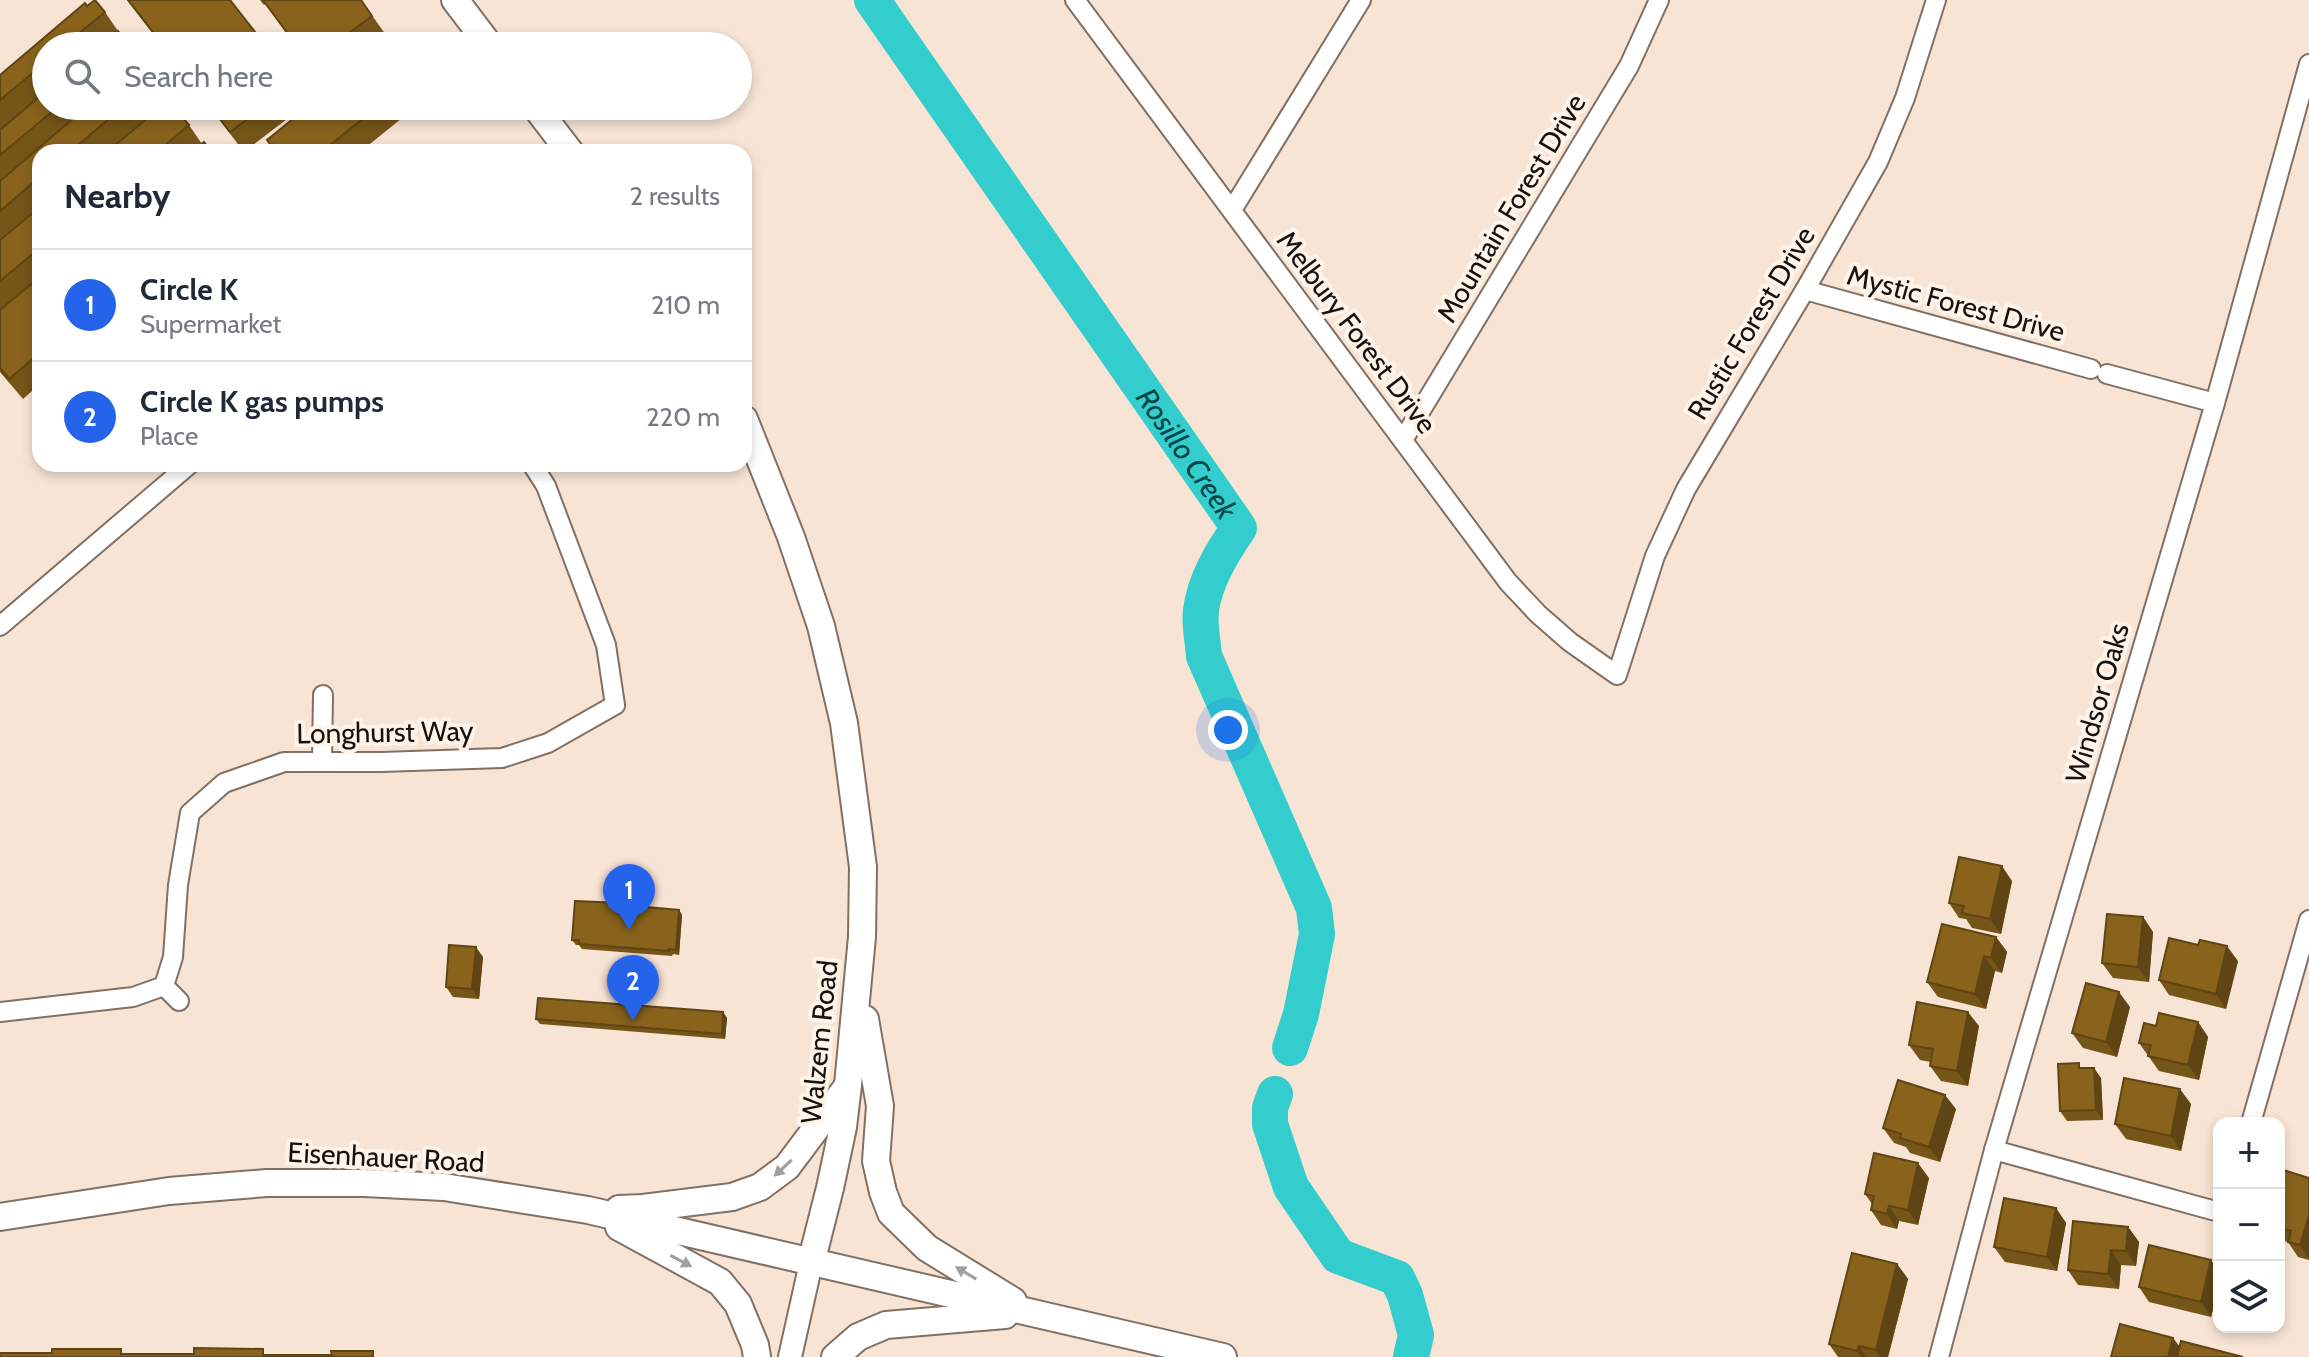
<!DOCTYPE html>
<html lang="en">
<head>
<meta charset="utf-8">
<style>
	body { margin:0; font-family:Cabin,sans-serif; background:#f2f2f3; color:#1f2937 }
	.controls { position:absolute; right:24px; bottom:24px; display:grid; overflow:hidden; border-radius:16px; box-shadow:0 4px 12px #0003 }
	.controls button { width:72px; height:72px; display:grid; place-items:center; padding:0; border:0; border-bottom:2px solid #e0e1e3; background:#fff; color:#1f2937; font:40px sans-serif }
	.you { position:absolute; left:1228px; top:730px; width:28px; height:28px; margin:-20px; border:6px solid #fff; border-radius:50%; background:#1a73e8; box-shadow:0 0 0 12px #1a73e833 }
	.badge { display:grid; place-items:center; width:52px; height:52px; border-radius:50%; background:#2563eb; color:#fff; font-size:26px; font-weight:700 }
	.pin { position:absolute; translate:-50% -66px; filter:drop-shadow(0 2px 4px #0008) }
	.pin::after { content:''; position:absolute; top:42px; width:28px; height:24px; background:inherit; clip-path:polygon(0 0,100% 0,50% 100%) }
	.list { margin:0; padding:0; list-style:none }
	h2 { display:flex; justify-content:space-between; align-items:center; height:104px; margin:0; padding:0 32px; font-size:34px }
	h2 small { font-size:26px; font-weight:400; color:#747a83 }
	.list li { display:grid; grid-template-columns:52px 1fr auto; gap:24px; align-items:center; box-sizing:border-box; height:112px; padding:0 32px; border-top:2px solid #e0e1e3 }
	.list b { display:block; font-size:30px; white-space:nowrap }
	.list p { margin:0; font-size:26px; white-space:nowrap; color:#747a83 }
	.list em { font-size:26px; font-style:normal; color:#747a83 }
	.icon { flex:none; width:44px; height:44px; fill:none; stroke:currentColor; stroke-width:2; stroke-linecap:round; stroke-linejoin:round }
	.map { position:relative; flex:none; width:2309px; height:1357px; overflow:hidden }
	.search { position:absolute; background:#fff; box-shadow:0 4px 12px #0003; left:32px; top:32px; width:720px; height:88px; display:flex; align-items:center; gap:20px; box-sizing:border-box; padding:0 28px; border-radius:44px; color:#747a83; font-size:30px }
	.panel { position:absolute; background:#fff; box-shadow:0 4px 12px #0003; left:32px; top:144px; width:720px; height:328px; border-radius:24px }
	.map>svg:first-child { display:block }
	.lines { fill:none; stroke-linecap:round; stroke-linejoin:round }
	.river { stroke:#33cdce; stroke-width:36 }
	.minor-casing { stroke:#817063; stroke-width:22 }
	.tertiary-casing { stroke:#817063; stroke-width:26 }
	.secondary-casing { stroke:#817063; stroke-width:30 }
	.minor { stroke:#fff; stroke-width:18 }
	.tertiary { stroke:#fff; stroke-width:22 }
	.secondary { stroke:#fff; stroke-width:26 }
	.wall { fill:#765518 }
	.shaded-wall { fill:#604514 }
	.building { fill:#89631c; stroke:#604514; stroke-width:2 }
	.oneway { fill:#a2a09e }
	.labels { text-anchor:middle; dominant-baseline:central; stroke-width:8; stroke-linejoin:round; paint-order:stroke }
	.street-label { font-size:28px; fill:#17110c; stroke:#fff3ea }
	.water-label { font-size:30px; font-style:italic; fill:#004646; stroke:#fff3ea }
</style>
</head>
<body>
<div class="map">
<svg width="2309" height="1357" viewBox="0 0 2309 1357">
	<rect width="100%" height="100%" fill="#f7e4d5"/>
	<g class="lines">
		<!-- river -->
		<g class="river">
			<path id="s1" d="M872,0l367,528c-17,24 -34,52 -38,82 -2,15 2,31 3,46l110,252 3,26 -16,80 -11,34"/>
			<polyline points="1275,1094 1270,1108 1270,1124 1291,1187 1338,1256 1397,1278 1405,1295 1416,1335 1411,1357"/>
		</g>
		<!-- minor casing -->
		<g class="minor-casing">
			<g id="minor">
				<polyline points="1075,0 1508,582 1538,614 1570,642 1617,675 1655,556 1686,489 1805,290 1878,162 1905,98 1936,0"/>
				<polyline points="1232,210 1361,0"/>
				<polyline points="1805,290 2091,369"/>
				<polyline points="2107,374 2215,403"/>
				<polyline points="1403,440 1629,66 1659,0"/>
				<polyline points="0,626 190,464"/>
				<polyline points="322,761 323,695"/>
				<polyline points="164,986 173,957 178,885 190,813 224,783 284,762 381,762 502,758 548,743 615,705 606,645 546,486 532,464"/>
				<polyline points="164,986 179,1001"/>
				<polyline points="0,1012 133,997 164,986"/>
				<polyline points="2251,1123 2309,920"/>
				<polyline points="1994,1150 2219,1212"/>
				<polyline points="1939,1357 1994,1150 2215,403 2309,64"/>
			</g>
		</g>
		<!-- tertiary casing -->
		<g class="tertiary-casing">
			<polyline id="tertiary" points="790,1357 811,1263"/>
		</g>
		<!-- secondary casing -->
		<g class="secondary-casing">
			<g id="secondary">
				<polyline points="455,0 490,46"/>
				<polyline points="535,106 570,152"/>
				<polyline points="744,419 791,537 821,626 844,723 863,867 862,937 848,1085 843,1127 830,1188 811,1263"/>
				<polyline points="865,1019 880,1106 876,1161 883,1192 891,1213 927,1248 1013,1301"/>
				<polyline points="619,1209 643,1208 732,1197 760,1187 787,1167 847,1087"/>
				<polyline points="0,1217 169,1191 267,1183 364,1183 444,1187 588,1210 1223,1357"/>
				<polyline points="619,1227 720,1282 738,1304 755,1345 757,1357"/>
				<polyline points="835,1357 858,1337 886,1325 1005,1315"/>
			</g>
		</g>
		<!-- minor -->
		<use href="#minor" class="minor"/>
		<!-- tertiary -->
		<use href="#tertiary" class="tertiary"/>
		<!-- secondary -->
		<use href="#secondary" class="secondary"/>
	</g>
	<!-- wall -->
	<g class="wall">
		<polygon points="127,0 230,0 266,46 162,46"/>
		<polygon points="260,0 361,0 386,35 371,46 296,46 265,4 264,5"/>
		<polygon points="87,6 105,12 118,31 131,46 46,46 46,106 161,106 114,146 189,125 202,144 212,152 40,152 40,384 23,399 0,372 0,75"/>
		<polygon points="209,106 304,106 244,152"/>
		<polygon points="358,106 417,106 360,152 275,152 267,140 353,110"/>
		<polygon points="2012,881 2001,934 1972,928 1966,919 1959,918 1949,903"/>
		<polygon points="646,904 649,908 679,910 682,915 679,955 673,954 672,956 582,949 579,945 576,945 572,940"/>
		<polygon points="2143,917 2153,932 2149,982 2113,978 2102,963"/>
		<polygon points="1996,937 2007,952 2002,973 1995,971 1986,1009 1938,997 1927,982"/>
		<polygon points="483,957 479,999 453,997 446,987"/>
		<polygon points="2238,961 2226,1009 2169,995 2159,980"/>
		<polygon points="2130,1007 2117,1057 2083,1048 2072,1033"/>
		<polygon points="723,1012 727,1018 725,1039 540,1024 536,1019"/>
		<polygon points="2198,1022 2208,1037 2199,1080 2159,1071 2139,1043 2156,1026"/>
		<polygon points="1979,1026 1968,1086 1941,1081 1930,1066 1931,1062 1920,1060 1909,1045"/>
		<polygon points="2082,1068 2101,1078 2103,1120 2067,1121 2060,1111"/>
		<polygon points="2191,1104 2181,1151 2126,1139 2115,1124"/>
		<polygon points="1956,1109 1940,1162 1910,1153 1906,1147 1894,1143 1883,1128"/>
		<polygon points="2279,1172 2309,1178 2309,1260 2298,1257 2288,1242 2279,1239"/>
		<polygon points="1929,1178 1918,1225 1899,1221 1897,1229 1881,1225 1871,1210 1872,1204 1865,1194"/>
		<polygon points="2056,1208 2066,1223 2057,1271 2005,1262 1994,1247"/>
		<polygon points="2128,1227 2139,1242 2136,1266 2121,1265 2119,1289 2078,1285 2068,1270"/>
		<polygon points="1897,1264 1908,1279 1888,1357 1838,1357 1829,1344"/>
		<polygon points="2219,1272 2219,1285 2211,1317 2149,1302 2139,1287"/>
	</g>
	<!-- shaded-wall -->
	<g class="shaded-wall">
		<polygon points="2002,866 2012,881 2001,934 1990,919"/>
		<polygon points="679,910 682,915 679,955 676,950"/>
		<polygon points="2143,917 2153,932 2149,982 2138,967"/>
		<polygon points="1996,937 2007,952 2002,973 1991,958"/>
		<polygon points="2227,946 2238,961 2226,1009 2216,994"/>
		<polygon points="476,947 483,957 479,999 472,989"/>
		<polygon points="1984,956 1995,971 1986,1009 1975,994"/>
		<polygon points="2119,992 2130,1007 2117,1057 2106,1042"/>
		<polygon points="723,1012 727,1018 725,1039 722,1034"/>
		<polygon points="1968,1012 1979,1026 1968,1086 1957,1071"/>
		<polygon points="2198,1022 2208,1037 2199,1080 2188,1065"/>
		<polygon points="2094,1068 2101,1078 2103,1120 2096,1110"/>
		<polygon points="2180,1089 2191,1104 2181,1151 2171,1136"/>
		<polygon points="1945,1095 1956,1109 1940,1162 1929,1147"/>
		<polygon points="1918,1163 1929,1178 1918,1225 1908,1210"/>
		<polygon points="1889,1206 1899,1221 1897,1229 1887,1214"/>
		<polygon points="2056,1208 2066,1223 2057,1271 2047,1257"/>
		<polygon points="2309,1216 2309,1258 2300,1245"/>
		<polygon points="2128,1227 2139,1242 2136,1266 2126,1251"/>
		<polygon points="2111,1250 2121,1265 2119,1289 2108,1274"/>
		<polygon points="2211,1260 2219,1272 2219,1285 2211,1317 2201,1302"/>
		<polygon points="1897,1264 1908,1279 1888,1357 1880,1357 1876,1350"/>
		<polygon points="2173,1338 2184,1352 2183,1357 2168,1357"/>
		<polygon points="1859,1346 1866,1357 1861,1357 1857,1351"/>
	</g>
	<!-- building -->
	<g class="building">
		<polygon points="95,0 105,12 64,46 46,46 46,62 0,100 0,75 85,3 87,6"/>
		<polygon points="128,0 230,0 266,46 164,46"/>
		<polygon points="263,0 361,0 372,16 331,46 297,46"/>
		<polygon points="118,31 130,46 100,46"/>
		<polygon points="46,91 46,106 59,106 0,155 0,130"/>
		<polygon points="88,106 124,106 70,152 40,152 40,177 0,211 0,181"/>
		<polygon points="162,106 173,106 189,125 157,152 107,152"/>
		<polygon points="210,106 265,106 230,132"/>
		<polygon points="309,106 350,106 353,110 358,106 379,106 321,152 276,152 267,140"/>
		<polygon points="204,142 212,152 192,152"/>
		<polygon points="40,207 40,248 0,281 0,240"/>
		<polygon points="40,277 40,353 9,379 0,368 0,310"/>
		<polygon points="1959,857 2002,866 1990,919 1962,913 1964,906 1949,903"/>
		<polygon points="575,901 646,904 646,907 679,910 676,950 669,949 669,951 579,944 579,940 572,940"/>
		<polygon points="2107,914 2143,917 2138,967 2102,963"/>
		<polygon points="1942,924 1996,937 1991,958 1984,956 1975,994 1927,982"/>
		<polygon points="2169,938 2198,945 2200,940 2227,946 2216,994 2159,980"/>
		<polygon points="449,945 476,947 472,989 446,987"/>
		<polygon points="2086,983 2119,992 2106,1042 2072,1033"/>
		<polygon points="538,998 723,1012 722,1034 536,1019"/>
		<polygon points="1917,1002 1968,1012 1957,1071 1930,1066 1933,1049 1909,1045"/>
		<polygon points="2159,1013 2198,1022 2188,1065 2148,1056 2151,1045 2139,1043 2144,1023 2156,1026"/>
		<polygon points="2079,1063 2079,1068 2094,1068 2096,1110 2060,1111 2058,1064"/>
		<polygon points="2124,1078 2180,1089 2171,1136 2115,1124"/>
		<polygon points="1898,1080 1945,1095 1929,1147 1900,1138 1901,1134 1883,1128"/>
		<polygon points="1874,1153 1918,1163 1908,1210 1889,1206 1887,1214 1871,1210 1874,1196 1865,1194"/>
		<polygon points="2280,1169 2309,1178 2309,1216 2300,1245 2288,1242 2291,1231 2279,1228"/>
		<polygon points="2004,1198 2056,1208 2047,1257 1994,1247"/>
		<polygon points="2073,1221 2128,1227 2126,1251 2111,1250 2108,1274 2068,1270"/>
		<polygon points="2149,1245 2211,1260 2201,1302 2139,1287"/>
		<polygon points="1852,1253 1897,1264 1876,1350 1859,1346 1857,1351 1829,1344"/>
		<polygon points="2120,1324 2173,1338 2168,1357 2111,1357"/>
		<polygon points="2181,1341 2243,1357 2177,1357"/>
		<polygon points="194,1348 263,1349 263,1355 332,1355 331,1351 373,1351 373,1357 0,1357 0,1353 52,1353 52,1349 121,1349 121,1354 194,1354"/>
	</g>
	<!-- one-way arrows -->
	<defs><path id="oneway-solid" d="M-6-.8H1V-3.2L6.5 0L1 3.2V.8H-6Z" transform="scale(2)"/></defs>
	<g class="oneway">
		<use href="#oneway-solid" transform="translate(783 1168) rotate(137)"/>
		<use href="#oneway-solid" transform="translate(681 1261) rotate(28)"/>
		<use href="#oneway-solid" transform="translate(966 1273) rotate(-149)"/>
	</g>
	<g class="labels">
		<!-- street labels -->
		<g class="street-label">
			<text transform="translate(1511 208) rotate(-59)">Mountain Forest Drive</text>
			<text transform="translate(1956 303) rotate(15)">Mystic Forest Drive</text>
			<text transform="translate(1751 323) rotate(-59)">Rustic Forest Drive</text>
			<text transform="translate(1357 332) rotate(53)">Melbury Forest Drive</text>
			<text transform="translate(2097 703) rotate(-74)">Windsor Oaks</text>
			<text transform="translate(385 732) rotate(-1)">Longhurst Way</text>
			<text transform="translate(819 1042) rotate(-84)">Walzem Road</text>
			<text transform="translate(386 1157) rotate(3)">Eisenhauer Road</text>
		</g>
		<!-- water labels -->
		<g class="water-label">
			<text stroke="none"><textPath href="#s1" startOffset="552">Rosillo Creek</textPath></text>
		</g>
	</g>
</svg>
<div class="controls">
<button>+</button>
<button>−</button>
<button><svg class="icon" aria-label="layers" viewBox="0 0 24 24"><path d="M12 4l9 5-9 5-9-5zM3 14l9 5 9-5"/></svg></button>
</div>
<div class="you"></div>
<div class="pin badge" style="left:629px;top:930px">1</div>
<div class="pin badge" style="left:633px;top:1021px">2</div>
<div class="search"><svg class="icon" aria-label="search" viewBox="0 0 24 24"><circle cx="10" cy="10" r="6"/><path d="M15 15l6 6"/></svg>Search here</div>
<section class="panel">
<h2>Nearby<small>2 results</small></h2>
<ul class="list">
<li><span class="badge">1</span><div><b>Circle K</b><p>Supermarket</p></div><em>210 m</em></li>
<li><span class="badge">2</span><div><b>Circle K gas pumps</b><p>Place</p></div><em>220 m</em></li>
</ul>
</section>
</div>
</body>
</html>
